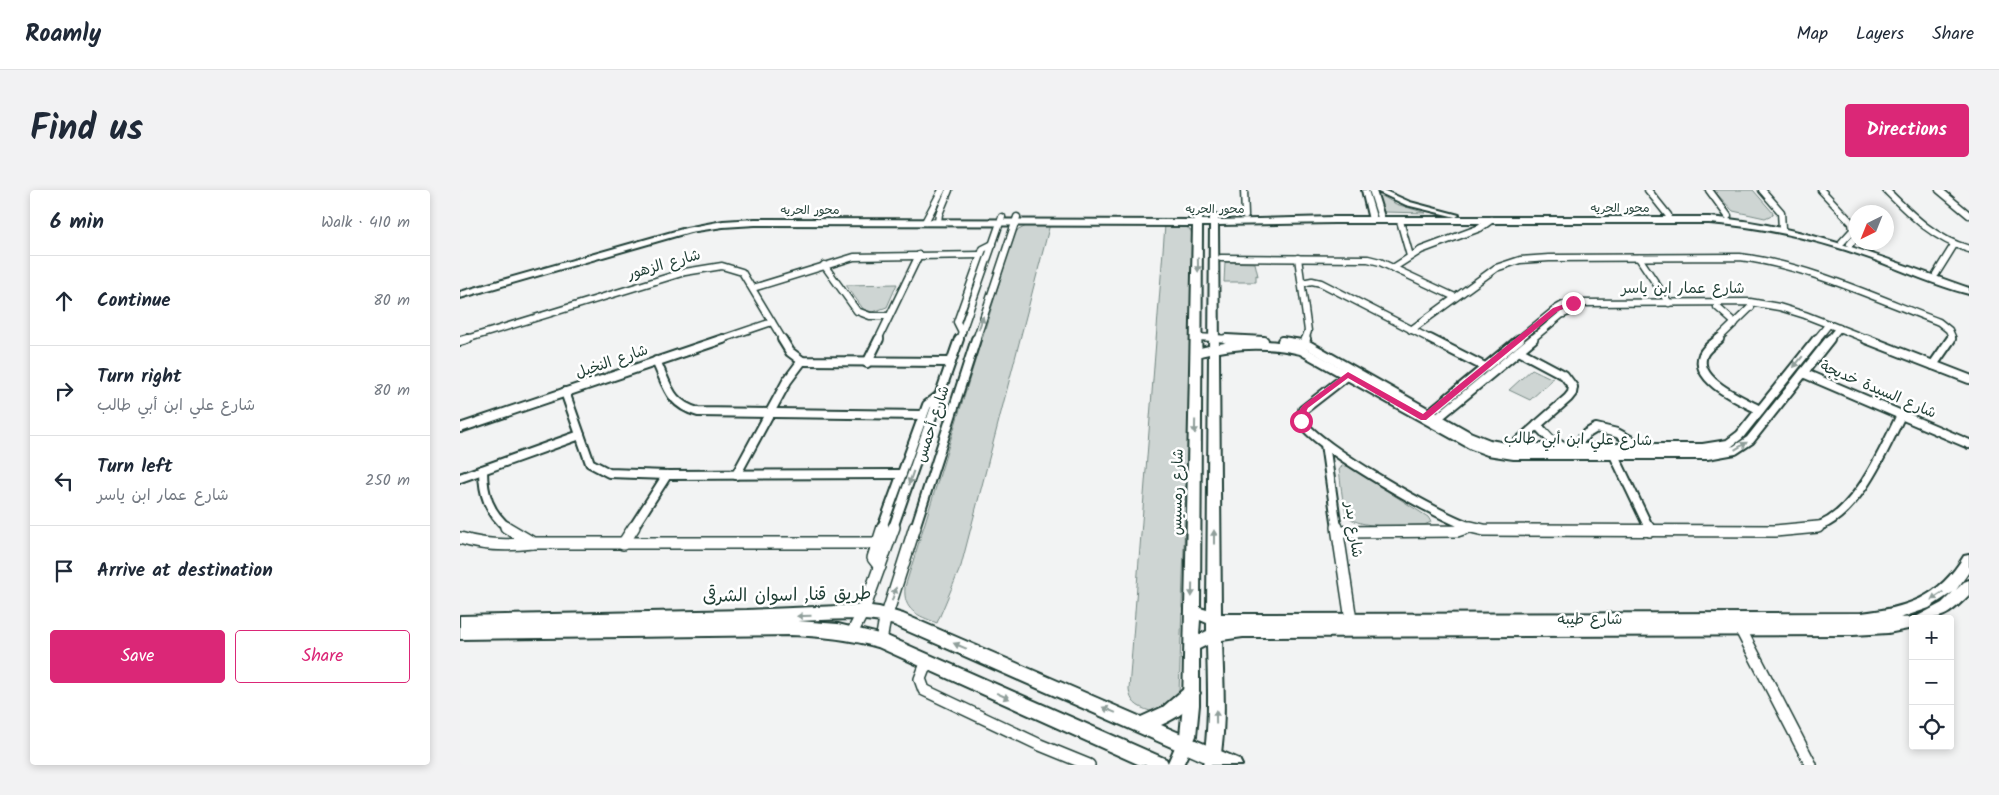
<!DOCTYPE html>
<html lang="en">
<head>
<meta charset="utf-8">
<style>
	body { margin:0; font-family:Kalam,"Playpen Sans Arabic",sans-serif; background:#f2f2f3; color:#1f2937 }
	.controls { position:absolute; right:15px; bottom:15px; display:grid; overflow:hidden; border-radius:5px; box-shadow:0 2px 8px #0003 }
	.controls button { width:45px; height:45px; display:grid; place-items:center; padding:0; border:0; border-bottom:1px solid #e0e1e3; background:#fff; color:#1f2937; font:25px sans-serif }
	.compass { position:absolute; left:1389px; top:15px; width:45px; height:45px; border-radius:50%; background:#fff; box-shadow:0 2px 8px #0003; rotate:223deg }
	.stop { position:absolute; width:15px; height:15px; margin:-11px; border:4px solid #db2777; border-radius:50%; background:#fff }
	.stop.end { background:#db2777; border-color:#fff; box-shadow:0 1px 5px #0008 }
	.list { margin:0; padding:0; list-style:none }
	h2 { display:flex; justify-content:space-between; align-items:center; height:65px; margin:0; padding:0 20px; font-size:21px }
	h2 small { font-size:16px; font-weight:400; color:#747a83 }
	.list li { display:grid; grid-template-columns:32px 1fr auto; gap:15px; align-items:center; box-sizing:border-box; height:90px; padding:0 20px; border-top:1px solid #e0e1e3 }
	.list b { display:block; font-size:19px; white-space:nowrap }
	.list p { margin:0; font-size:16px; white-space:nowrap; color:#747a83 }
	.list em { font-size:16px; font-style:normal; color:#747a83 }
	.actions { display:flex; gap:10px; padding:15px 20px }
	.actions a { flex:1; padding:11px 0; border:1px solid #db2777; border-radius:5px; text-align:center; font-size:18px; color:#db2777 }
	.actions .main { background:#db2777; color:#fff }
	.icon { flex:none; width:28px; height:28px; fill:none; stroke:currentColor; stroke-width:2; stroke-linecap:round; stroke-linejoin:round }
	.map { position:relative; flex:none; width:1509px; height:575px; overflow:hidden; border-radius:5px }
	header { display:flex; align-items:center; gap:30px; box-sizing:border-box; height:70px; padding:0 25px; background:#fff; border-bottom:1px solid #e0e1e3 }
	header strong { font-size:24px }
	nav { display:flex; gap:28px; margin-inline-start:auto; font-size:18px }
	.intro { display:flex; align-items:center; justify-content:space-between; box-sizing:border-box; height:120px; padding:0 30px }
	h1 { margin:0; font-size:35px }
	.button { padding:12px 22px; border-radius:5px; background:#db2777; color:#fff; font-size:18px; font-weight:700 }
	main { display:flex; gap:30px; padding:0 30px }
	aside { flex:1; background:#fff; border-radius:5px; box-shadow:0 2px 8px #0003 }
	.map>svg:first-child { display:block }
	.green { fill:#ced5d3; stroke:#768984 }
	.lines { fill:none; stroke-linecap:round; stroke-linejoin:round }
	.minor-far2-casing { stroke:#1f3d34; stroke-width:9 }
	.minor-far1-casing { stroke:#1f3d34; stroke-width:12 }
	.minor-casing { stroke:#1f3d34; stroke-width:14 }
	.tertiary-casing { stroke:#1f3d34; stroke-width:4 }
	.secondary-casing { stroke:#1f3d34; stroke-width:4 }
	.primary-casing { stroke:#1f3d34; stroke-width:4 }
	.minor-far2 { stroke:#fff; stroke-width:6 }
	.minor-far1 { stroke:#fff; stroke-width:8 }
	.minor { stroke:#fff; stroke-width:11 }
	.tertiary { fill:#fff; fill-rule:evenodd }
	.secondary { fill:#fff; fill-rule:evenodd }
	.primary { fill:#fff; fill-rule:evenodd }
	.oneway { fill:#8f9e9a }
	.route { fill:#db2777 }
	.labels { text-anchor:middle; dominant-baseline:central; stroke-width:5; stroke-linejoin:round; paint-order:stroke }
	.far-street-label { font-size:12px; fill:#1f3d34; stroke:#fff }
	.street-label { font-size:15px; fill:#1f3d34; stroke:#fff }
	.near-street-label { font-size:18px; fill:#1f3d34; stroke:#fff }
</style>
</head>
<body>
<header>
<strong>Roamly</strong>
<nav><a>Map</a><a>Layers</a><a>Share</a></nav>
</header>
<div class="intro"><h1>Find us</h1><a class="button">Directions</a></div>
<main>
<aside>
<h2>6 min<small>Walk · 410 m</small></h2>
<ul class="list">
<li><svg class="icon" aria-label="ahead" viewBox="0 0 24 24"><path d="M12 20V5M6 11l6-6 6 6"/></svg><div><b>Continue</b></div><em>80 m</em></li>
<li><svg class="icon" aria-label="right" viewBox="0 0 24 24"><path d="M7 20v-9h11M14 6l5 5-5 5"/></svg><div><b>Turn right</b><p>شارع علي ابن أبي طالب</p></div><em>80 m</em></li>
<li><svg class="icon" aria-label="left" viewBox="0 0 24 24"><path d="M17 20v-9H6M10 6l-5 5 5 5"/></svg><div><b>Turn left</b><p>شارع عمار ابن ياسر</p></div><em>250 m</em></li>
<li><svg class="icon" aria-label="arrive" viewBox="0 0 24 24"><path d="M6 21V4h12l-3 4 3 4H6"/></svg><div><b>Arrive at destination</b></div></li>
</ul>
<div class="actions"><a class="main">Save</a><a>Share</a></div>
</aside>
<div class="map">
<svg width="1509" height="575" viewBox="0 0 1509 575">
	<rect width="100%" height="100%" fill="#f2f3f3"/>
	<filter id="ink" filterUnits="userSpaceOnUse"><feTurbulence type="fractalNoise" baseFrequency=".02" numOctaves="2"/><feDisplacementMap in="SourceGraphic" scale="10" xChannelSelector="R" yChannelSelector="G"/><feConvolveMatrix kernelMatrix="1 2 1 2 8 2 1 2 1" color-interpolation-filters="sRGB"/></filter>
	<g filter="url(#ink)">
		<!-- green -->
		<g class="green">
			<polygon points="1253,0 1293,0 1314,24 1305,28 1273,21"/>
			<polygon points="915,2 936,14 966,23 925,22 919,19"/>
			<path d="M590,34l-89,342 -24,57c-20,-8 -34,-12 -32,-36l110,-355 11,-6z"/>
			<path d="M705,35c25,1 28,0 29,26l-15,443 -10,11 -19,6c-13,-4 -20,-9 -21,-22z"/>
			<polygon points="765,72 795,73 798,86 796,85 796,92 764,92"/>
			<polygon points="437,94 427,117 413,122 404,120 386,95"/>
			<polygon points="1072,179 1093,189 1070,210 1049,200"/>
			<path d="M882,276h6l80,51 3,5 -7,3c-18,0 -65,5 -76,-9 -6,-7 -7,-36 -9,-46z"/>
		</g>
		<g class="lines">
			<!-- minor-far2 casing -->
			<g class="minor-far2-casing">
				<g id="minor-far2">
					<polyline points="784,0 785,26"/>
					<polyline points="1188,0 1208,25"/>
					<polyline points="1249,0 1268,26"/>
					<polyline points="1302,0 1321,22 1322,39"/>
					<polyline points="1361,0 1392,33 1393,40 1382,52"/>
					<path d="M1426,0c25,25 48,49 83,59"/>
					<polyline points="1479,0 1509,25"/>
					<polyline points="940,31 950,66"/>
					<polyline points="465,32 482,0"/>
					<polyline points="478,32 479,24 489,0"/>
					<polyline points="1390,54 1396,47"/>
					<polyline points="761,68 908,69 920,72 995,107"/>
					<polyline points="838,68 848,141 845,150"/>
					<polyline points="1179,68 1209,113"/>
					<polyline points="364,75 397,121 410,126 429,126"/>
					<polyline points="933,78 961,60 1020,38 1031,30"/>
					<polyline points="1476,84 1494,55"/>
					<polyline points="842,93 852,91 861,93 972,150"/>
					<polyline points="293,98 394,67 521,65"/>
					<polyline points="1257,117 1275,133"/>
					<path d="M951,140l85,-62 24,-8 29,-2 191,-1c66,8 136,41 199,65l10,8 3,7 -2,3"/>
					<polyline points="502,142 497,132 523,59 533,54"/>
					<polyline points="737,147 787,150"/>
					<polyline points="3,150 225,82 262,76 282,82 323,150"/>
					<polyline points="259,150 312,132"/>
					<polyline points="418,150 459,65"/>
					<polyline points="499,150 542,27"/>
					<polyline points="516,150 557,27"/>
					<polyline points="1058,150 1096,119 1103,115 1119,113 1290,112 1319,117 1345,125 1409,150"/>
					<polyline points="1071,150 1101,125 1121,117"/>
					<polyline points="1257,150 1291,117"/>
					<polyline points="1356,150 1369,134"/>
					<polyline points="1369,150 1379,138"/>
				</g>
			</g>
			<!-- minor-far1 casing -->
			<g class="minor-far1-casing">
				<g id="minor-far1">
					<polyline points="322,149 330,162 342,171 491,172"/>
					<polyline points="766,149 804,151"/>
					<polyline points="970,149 1025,177"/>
					<path d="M1259,149c-5,4 -14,10 -16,16 -10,26 40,46 57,55"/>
					<polyline points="1406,149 1509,189"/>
					<polyline points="0,151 7,149"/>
					<polyline points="822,151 848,155 1009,246 1029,254 1051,258 1243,258 1268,254 1280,245 1357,149"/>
					<polyline points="844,154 846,149"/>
					<path d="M736,163c34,-9 71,-11 105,-3l171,95 16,6 26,4h193l28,-5 15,-10 80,-101"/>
					<path d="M196,171c12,25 13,43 42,51l225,3"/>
					<polyline points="407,173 419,149"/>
					<polyline points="1473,175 1491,149"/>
					<polyline points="1343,183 1509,254"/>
					<path d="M888,185l-45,35 -2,11c14,25 144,100 174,107"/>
					<polyline points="105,202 130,273 149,283 207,285 442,284"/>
					<polyline points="965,227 1060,149"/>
					<polyline points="974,231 1073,149"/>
					<polyline points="1077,235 1091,250 1105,258"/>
					<polyline points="0,238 263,149"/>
					<polyline points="865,254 877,338"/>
					<polyline points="1051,258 1108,208 1112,203 1113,197 1104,185 1059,161"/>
					<polyline points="1114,258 1126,244 1136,238 1157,243 1183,257"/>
					<polyline points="1154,265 1189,338"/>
					<path d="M23,280c0,24 6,43 25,58"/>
					<polyline points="276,285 327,191 342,171"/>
					<polyline points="0,288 120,245"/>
					<polyline points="173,338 207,285"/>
					<polyline points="422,338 467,215 480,205"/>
					<polyline points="433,338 499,149"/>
					<polyline points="455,338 516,149"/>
					<polyline points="1005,338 1009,337"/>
					<path d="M1352,338c42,-8 72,-78 89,-113"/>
				</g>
			</g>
			<!-- minor casing -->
			<g class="minor-casing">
				<g id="minor">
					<polyline points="46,337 73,353"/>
					<polyline points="877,337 891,430"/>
					<polyline points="1011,337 1024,340 1315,341 1358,337"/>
					<polyline points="1188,337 1190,341"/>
					<polyline points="879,342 997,341 1009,337"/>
					<path d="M0,348c24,8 48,8 73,5h344"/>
					<polyline points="163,354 174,337"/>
					<polyline points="420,377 413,368 423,337"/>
					<polyline points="1281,440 1351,575"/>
					<polyline points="392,443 403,422 434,337"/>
					<polyline points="421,451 424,434 455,337"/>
					<polyline points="467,471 460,489 464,500 580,555 629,575"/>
				</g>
			</g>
			<!-- tertiary casing -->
			<g class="tertiary-casing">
				<g id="tertiary">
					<polygon points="902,0 908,0 917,30 915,31 909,30"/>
					<polygon points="909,0 923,0 950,12 999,25 996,27 946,15 916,1 925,30 919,31"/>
				</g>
			</g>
			<!-- secondary casing -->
			<g class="secondary-casing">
				<path id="secondary" d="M738,23l4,3v4h8v-4l4,-3 4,3v4l116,-3h375c91,7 174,41 260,71v6c-33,-8 -65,-23 -97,-35 -53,-19 -106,-32 -163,-36h-375l-116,2 3,389 640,-1c46,-5 78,-15 103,-57l5,-1v17l-13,18 8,-8 5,-2v15c-23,22 -25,24 -56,24v9l-25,5 -35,2 -610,2 -21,3c1,42 5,84 -3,125h-16c7,-39 5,-80 4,-120l-8,4v56l-3,31 -13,29h-16l13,-29 3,-31 10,-479 -438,-1 -32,2 -33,5 -230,66v-6l226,-64 37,-7 32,-2 439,1v-4zM742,36h8l-3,384 -7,-2zM1493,402l-11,11 -26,14 -16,1 29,-10zM740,430l7,3v8l-8,4z"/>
			</g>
			<!-- primary casing -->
			<g class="primary-casing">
				<path id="primary" d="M403,415l16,2 24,7 238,103 22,-10 22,-19 6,-3 6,3 3,5c-7,15 -25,26 -39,32l78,34 3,6h-30l-318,-140c-32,-9 -64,-5 -96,-4l40,3 49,12 279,123 3,6h-29l-262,-118c-29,-8 -58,-11 -88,-12l-330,4v-23l287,-6z"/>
			</g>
			<!-- minor-far2 -->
			<use href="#minor-far2" class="minor-far2"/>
			<!-- minor-far1 -->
			<use href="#minor-far1" class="minor-far1"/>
			<!-- minor -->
			<use href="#minor" class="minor"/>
			<!-- tertiary -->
			<use href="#tertiary" class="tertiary"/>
			<!-- secondary -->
			<use href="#secondary" class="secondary"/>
			<!-- primary -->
			<use href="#primary" class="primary"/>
		</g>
		<!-- one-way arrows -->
		<defs><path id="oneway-solid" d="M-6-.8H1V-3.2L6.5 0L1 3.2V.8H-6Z" transform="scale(1.25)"/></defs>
		<g class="oneway">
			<use href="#oneway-solid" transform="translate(738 75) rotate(89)"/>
			<use href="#oneway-solid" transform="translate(521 133) rotate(-71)"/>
			<use href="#oneway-solid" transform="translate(1338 172) rotate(129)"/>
			<use href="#oneway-solid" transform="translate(735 237) rotate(91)"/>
			<use href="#oneway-solid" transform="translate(1281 256) rotate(-31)"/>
			<use href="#oneway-solid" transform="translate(451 288) rotate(109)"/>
			<use href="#oneway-solid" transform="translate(754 347) rotate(-90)"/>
			<use href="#oneway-solid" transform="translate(732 400) rotate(91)"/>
			<use href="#oneway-solid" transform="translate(434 404) rotate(-73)"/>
			<use href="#oneway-solid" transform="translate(1477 406) rotate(147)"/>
			<use href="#oneway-solid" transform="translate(344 426) rotate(178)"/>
			<use href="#oneway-solid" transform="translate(500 456) rotate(-157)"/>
			<use href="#oneway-solid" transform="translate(543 506) rotate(24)"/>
			<use href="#oneway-solid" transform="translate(649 520) rotate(-157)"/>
			<use href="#oneway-solid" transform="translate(756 527) rotate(-91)"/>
		</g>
	</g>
	<!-- route -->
	<polygon class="route" points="1113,111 1116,112 1116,114 1098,121 966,230 961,230 888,188 848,218 845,224 844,233 837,231 837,224 843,215 888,182 963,224 1093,118"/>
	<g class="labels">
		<!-- far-street labels -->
		<g class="far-street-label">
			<text x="1160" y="18">محور الحريه</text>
			<text x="755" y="19">محور الحريه</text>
			<text x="350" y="20">محور الحريه</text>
		</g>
		<!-- street labels -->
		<g class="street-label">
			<text transform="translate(204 75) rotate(-16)">شارع الزهور</text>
			<text x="1223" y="99">شارع عمار ابن ياسر</text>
			<text transform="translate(152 172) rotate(-19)">شارع النخيل</text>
			<text transform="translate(1418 200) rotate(23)">شارع السيدة خديجة</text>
			<text transform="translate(473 234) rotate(-72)">شارع أحمس</text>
			<text transform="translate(1118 250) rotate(1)">شارع علي ابن أبي طالب</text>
			<text transform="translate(718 302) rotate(-89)">شارع رمسيس</text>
			<text transform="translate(893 340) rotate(82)">شارع بدر</text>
			<text x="1130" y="430">شارع طيبه</text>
		</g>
		<!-- near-street labels -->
		<g class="near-street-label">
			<text transform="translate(327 406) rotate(-1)">طريق قنا, اسوان الشرقى</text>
		</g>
	</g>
</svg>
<div class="controls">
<button>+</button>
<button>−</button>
<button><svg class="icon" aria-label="locate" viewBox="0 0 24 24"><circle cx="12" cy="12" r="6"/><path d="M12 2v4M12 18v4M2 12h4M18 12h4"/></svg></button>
</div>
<svg class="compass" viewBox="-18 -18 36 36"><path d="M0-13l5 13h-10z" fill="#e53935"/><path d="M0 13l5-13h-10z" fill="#747a83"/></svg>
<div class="stop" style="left:841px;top:231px"></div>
<div class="stop end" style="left:1113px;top:113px"></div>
</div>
</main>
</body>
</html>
